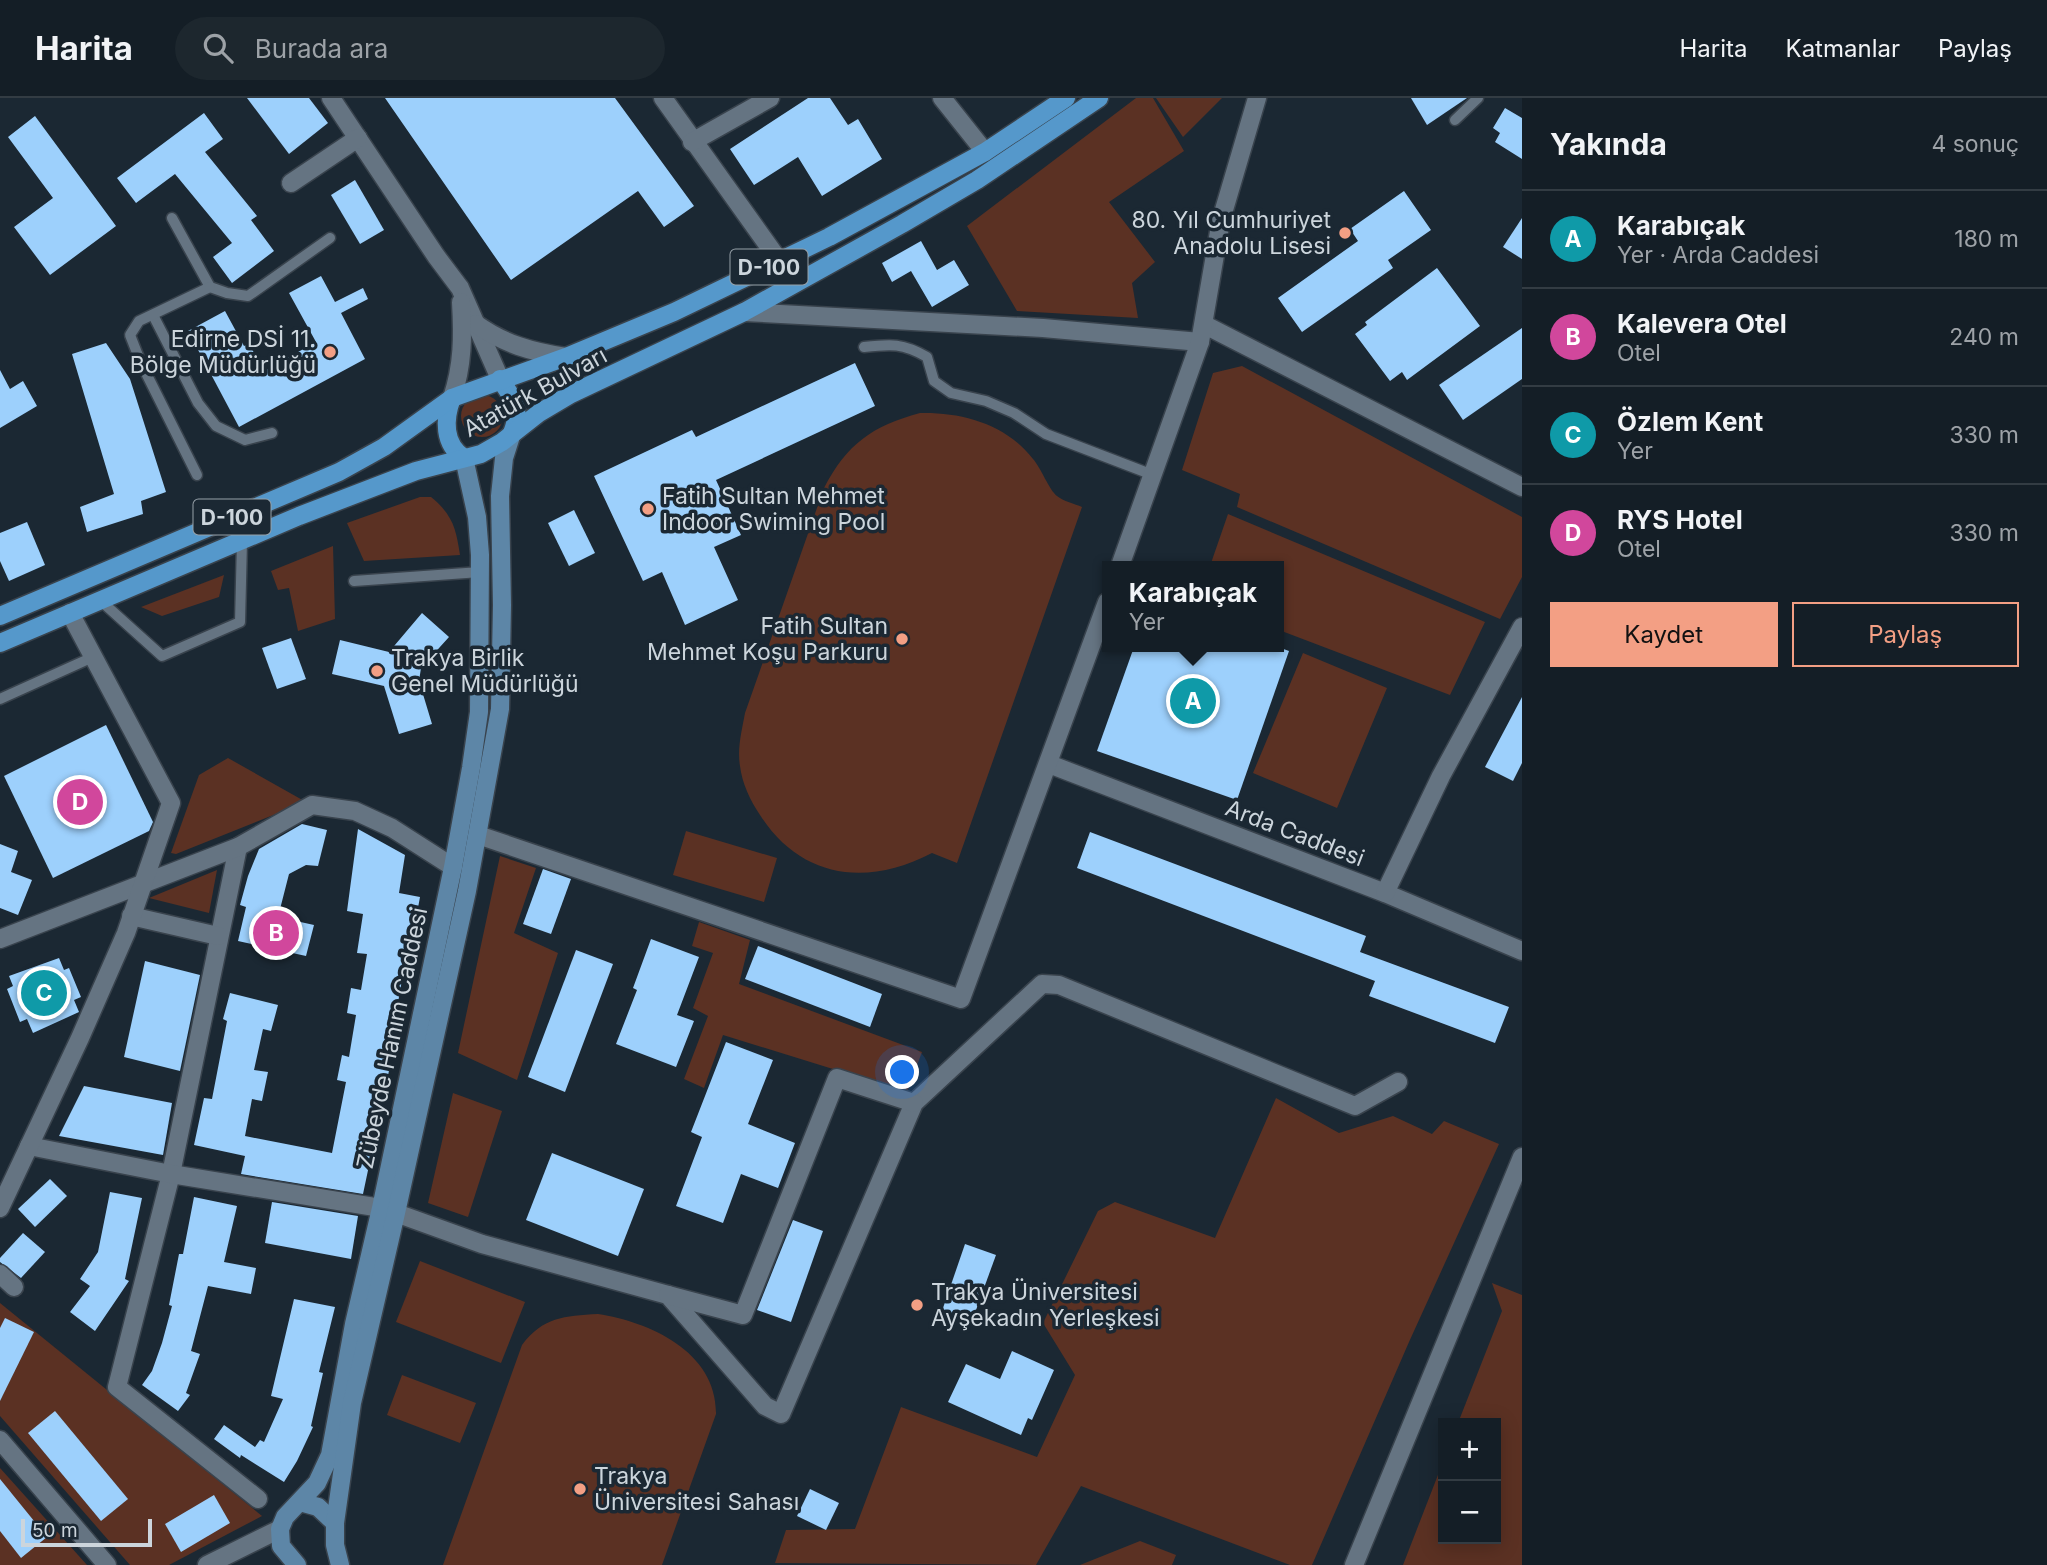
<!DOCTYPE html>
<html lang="tr">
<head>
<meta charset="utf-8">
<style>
	body { margin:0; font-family:Inter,sans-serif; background:#1d272e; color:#f1f3f6 }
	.controls { position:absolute; right:21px; bottom:21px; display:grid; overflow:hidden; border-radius:0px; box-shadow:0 4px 18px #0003 }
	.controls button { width:63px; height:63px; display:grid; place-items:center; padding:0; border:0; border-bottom:2px solid #333c43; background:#141e26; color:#f1f3f6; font:35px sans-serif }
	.scale { position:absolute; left:21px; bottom:18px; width:131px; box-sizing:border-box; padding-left:7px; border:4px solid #ccd5dc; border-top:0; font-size:19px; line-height:24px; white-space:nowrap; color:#ccd5dc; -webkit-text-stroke:5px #1b2833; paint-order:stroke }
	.you { position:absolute; left:903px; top:975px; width:24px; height:24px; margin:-18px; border:5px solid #fff; border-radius:50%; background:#1a73e8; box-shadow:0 0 0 10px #1a73e833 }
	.badge { display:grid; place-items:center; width:46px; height:46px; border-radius:50%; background:#f39f84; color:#fff; font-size:23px; font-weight:700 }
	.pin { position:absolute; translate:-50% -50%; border:4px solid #fff; box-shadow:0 2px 7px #0006 }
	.popup { position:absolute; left:1102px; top:463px; width:182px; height:91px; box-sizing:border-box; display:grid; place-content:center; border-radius:0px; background:#141e26; filter:drop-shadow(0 2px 5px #0005); font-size:23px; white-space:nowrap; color:#9da2a7 }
	.popup b { font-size:26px; color:#f1f3f6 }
	.popup::after { content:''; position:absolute; left:50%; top:100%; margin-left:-14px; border:14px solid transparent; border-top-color:#141e26 }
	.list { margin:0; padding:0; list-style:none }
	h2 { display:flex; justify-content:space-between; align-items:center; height:91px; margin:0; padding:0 28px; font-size:30px }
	h2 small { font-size:23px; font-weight:400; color:#9da2a7 }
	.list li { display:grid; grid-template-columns:46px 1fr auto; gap:21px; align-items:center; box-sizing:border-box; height:98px; padding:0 28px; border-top:2px solid #333c43 }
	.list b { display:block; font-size:26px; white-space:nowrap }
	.list p { margin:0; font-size:23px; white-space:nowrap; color:#9da2a7 }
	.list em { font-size:23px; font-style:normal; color:#9da2a7 }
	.actions { display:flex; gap:14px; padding:21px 28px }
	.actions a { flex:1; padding:16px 0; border:2px solid #f39f84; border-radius:0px; text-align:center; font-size:24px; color:#f39f84 }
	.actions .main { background:#f39f84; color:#111 }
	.icon { flex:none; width:38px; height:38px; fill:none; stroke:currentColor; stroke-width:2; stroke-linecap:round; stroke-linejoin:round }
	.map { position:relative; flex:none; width:1522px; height:1467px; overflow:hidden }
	header { display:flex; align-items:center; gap:42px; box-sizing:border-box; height:98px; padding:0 35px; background:#141e26; border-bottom:2px solid #333c43 }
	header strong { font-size:33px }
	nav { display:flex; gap:38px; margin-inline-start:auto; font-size:24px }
	.search { width:490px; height:63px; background:#1d272e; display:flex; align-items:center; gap:18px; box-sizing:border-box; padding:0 24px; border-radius:38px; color:#9da2a7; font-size:26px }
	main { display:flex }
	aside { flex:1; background:#141e26 }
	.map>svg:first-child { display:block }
	.green { fill:#5b3123 }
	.building { fill:#9dd0fc }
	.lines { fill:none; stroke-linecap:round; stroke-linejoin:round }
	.service-casing { stroke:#39434d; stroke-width:13 }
	.minor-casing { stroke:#39434d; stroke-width:21 }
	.secondary-casing { stroke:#39434d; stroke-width:21 }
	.primary-casing { stroke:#39434d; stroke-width:21 }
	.service { stroke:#657482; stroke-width:10 }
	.minor { stroke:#657482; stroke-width:18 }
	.secondary { stroke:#5d86a7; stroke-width:18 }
	.primary { stroke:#5598cb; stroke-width:18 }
	.poi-dot { fill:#f39f84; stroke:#1b2833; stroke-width:2.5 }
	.labels { text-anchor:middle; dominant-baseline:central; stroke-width:7; stroke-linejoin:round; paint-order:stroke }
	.shield { fill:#1b2833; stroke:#97a1a9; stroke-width:2 }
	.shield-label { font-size:21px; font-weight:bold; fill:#ccd5dc }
	.poi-label { font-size:23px; fill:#ccd5dc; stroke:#1b2833; text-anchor:start }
	.street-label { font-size:23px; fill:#ccd5dc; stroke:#1b2833 }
</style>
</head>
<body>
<header>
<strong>Harita</strong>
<div class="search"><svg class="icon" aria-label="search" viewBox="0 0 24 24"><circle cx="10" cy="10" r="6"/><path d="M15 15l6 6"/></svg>Burada ara</div>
<nav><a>Harita</a><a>Katmanlar</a><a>Paylaş</a></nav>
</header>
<main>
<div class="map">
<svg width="1522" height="1467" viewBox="0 0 1522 1467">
	<rect width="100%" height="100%" fill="#1b2833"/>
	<!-- green -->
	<g class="green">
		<polygon points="1136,0 1153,0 1184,53 1109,104 1155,164 1132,185 1138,220 1017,213 967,128"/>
		<polygon points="1156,0 1222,0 1183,39"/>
		<polygon points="1242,268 1522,419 1522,479 1500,521 1237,409 1240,396 1182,372 1213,275"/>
		<circle cx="482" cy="318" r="21"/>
		<path d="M920,315c42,-1 86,11 113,46 8,9 16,31 24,37 6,5 18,8 25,11l-125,356 -25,-10c-65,34 -131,26 -172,-38 -10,-15 -18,-32 -20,-49 -3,-18 2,-36 5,-53l79,-225c23,-44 48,-62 96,-75z"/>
		<path d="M420,399h11c22,18 25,32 29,58l-96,6 -17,-38z"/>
		<polygon points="1228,416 1485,524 1450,597 1279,532 1279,468 1210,468"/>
		<polygon points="333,448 335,521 298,533 289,490 278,492 271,473"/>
		<polygon points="224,477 219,499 162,518 141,509"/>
		<polygon points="1303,555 1387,590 1337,710 1253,675"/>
		<polygon points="228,660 306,704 176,756 171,755 199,677"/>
		<polygon points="686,733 777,760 764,804 673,777"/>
		<polygon points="500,758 536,770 514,835 558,855 517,982 458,955"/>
		<polygon points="217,772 209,815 149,800"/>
		<polygon points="699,824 750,842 739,886 922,954 907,994 723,937 704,990 684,981 708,918 693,910 713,855 692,848"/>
		<polygon points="453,995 502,1013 468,1119 428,1105"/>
		<polygon points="1276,1000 1339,1035 1393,1018 1432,1036 1444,1023 1499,1046 1409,1244 1312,1467 1290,1467 1081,1388 1036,1467 775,1465 786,1432 855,1431 901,1309 1037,1359 1075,1277 1043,1225 1098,1113 1115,1104 1215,1140"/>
		<polygon points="420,1163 525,1204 501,1265 396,1224"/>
		<polygon points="1492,1185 1522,1197 1522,1467 1403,1467 1443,1364 1443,1441 1496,1441 1496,1325 1458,1325 1502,1213"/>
		<polygon points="0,1205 262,1418 169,1467 130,1467 0,1318"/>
		<path d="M598,1216c52,8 119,38 118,100l-54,151h-219l79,-220c21,-28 42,-29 76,-31z"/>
		<polygon points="402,1277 476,1305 460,1345 387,1317"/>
		<polygon points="0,1370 87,1467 0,1467"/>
		<polygon points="1140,1443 1176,1457 1172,1467 1080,1467"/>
	</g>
	<!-- building -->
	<g class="building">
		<polygon points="247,0 309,0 328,25 289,56"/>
		<polygon points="385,0 615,0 694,108 664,129 638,93 511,182"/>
		<polygon points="808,0 830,0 848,27 858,21 882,61 822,98 798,59 754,87 730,51"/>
		<polygon points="1411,0 1467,0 1427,27"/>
		<polygon points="1505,10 1522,20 1522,61 1495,44 1500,35 1493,30"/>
		<polygon points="204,15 223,41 205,54 257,118 251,122 274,153 232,185 213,159 232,145 175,76 136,105 117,80"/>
		<polygon points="35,18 116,128 50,177 14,129 53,100 8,39"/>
		<polygon points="355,82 384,132 360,146 331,97"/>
		<polygon points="1404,93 1431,132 1388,162 1393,170 1302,234 1278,200 1358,143 1350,131"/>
		<polygon points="1522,120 1522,161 1503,149"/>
		<polygon points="921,143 937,172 954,162 969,187 932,209 911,173 892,184 882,165"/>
		<polygon points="1437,170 1480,228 1407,282 1402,274 1390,283 1355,236 1367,227 1365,224"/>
		<polygon points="321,178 335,204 363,190 368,201 341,215 365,261 239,329 188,233 225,213 244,248 249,246 264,273 316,244 289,195"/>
		<polygon points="1522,230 1522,281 1463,322 1439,287"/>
		<polygon points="106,245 130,281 166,394 141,403 143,416 87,434 80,409 114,396 72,256"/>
		<polygon points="855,265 875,308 716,382 741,437 714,449 738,502 685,527 662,474 643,483 594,378 692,332 696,339"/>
		<polygon points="0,272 10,291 23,283 37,308 0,330"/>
		<polygon points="574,412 595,455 569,468 548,425"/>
		<polygon points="27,424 45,467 9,483 0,463 0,435"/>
		<polygon points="422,515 449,539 421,570 419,583 432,626 399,636 384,588 332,576 340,542 389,554"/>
		<polygon points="291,540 306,581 277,591 262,550"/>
		<polygon points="1134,549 1278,549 1289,553 1237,702 1097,653"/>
		<polygon points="1522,599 1522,665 1513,683 1485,669"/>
		<polygon points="106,627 153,724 149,733 53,780 4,678"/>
		<polygon points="302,726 327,732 318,768 306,767 289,776 278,819 314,827 306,858 238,843 246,809 240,807 248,778 259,751"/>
		<polygon points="358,731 405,757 399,795 420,799 415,826 412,825 387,967 390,968 363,1096 241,1076 245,1058 194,1047 204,1000 212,1001 227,923 223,921 230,895 278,907 271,933 263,931 254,972 268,974 262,1003 252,1001 245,1038 332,1055 346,984 337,982 342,957 349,959 356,917 347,915 351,890 361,892 367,856 357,855 363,816 347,813"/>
		<polygon points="1090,734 1366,838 1360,854 1509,909 1495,945 1369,898 1375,883 1077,770"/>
		<polygon points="0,746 18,753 11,774 32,782 18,817 0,810"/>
		<polygon points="543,771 571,781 551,836 523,826"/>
		<polygon points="651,841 699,859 677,917 694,923 676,969 616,946 637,892 633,890"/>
		<polygon points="758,848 882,896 870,929 745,881"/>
		<polygon points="576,852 613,866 565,994 528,979"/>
		<polygon points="59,860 64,872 69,870 81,899 74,902 79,914 33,935 27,921 20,924 7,891 13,888 9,878"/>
		<polygon points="145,863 200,877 180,973 124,959"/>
		<polygon points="726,944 773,962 748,1026 795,1045 778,1090 741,1076 723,1125 676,1108 702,1039 691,1034"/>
		<polygon points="84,988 172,1005 163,1057 59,1038"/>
		<polygon points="552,1055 644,1091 618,1158 526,1122"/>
		<polygon points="50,1081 67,1098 35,1129 18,1111"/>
		<polygon points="110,1094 142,1100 125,1181 129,1183 95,1233 70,1214 90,1188 80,1181 98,1154"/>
		<polygon points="194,1099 237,1108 224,1164 256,1170 251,1196 208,1188 191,1253 200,1256 186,1295 190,1297 178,1313 142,1287 152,1273 162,1245 172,1208 169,1207 179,1156 183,1156"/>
		<polygon points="272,1104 358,1118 351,1161 265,1145"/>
		<polygon points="793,1122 823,1133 791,1224 757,1212"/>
		<polygon points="23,1135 45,1154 21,1180 0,1164 0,1160"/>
		<polygon points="965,1146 996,1157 972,1223 942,1213"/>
		<polygon points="294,1201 335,1209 319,1274 323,1275 311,1328 313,1329 297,1363 284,1384 241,1357 240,1360 214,1341 224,1327 255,1349 260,1342 264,1344 283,1301 271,1298"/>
		<polygon points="5,1220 34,1234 0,1303 0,1230"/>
		<polygon points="1012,1253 1054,1272 1032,1322 1028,1320 1021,1337 948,1304 966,1266 1000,1281"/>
		<polygon points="55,1313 128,1401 101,1423 28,1335"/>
		<polygon points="0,1381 47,1439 21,1460 0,1433"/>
		<polygon points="810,1391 839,1405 826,1432 797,1418"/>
		<polygon points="214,1397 230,1425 181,1454 165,1426"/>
	</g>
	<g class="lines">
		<!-- service casing -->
		<g class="service-casing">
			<g id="service">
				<polyline points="1455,22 1478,0"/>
				<polyline points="172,120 210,189 227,195 248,198 330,140"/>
				<polyline points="153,217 198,305 216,328 245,342 272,335"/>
				<path d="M864,249c27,-3 39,-4 63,10l7,24 17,12 35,8 28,12 32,21 107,41"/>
				<polyline points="197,377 141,265 130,237 139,223 210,189"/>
				<polyline points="354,483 480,474"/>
				<polyline points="101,503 162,558 240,524 242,443"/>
				<polyline points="0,601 93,559"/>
			</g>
		</g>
		<!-- minor casing -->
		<g class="minor-casing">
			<g id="minor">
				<polyline points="331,0 436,158 460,190 500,281"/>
				<polyline points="663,0 780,164"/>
				<polyline points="942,0 985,54"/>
				<polyline points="692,44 770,0"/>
				<polyline points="291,85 358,40"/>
				<polyline points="744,214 1043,230 1200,244"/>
				<path d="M476,226c28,20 56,28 90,33"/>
				<polyline points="1205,227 1522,389"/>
				<path d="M452,300c11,-33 11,-62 9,-96"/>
				<polyline points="1120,468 1200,244 1221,122 1257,0"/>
				<polyline points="1049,666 1385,795 1522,853"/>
				<polyline points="478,737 961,901 1107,504"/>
				<polyline points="238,749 171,1076 117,1289 258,1401"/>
				<polyline points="1385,795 1441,678 1522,529"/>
				<polyline points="131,818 218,838"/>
				<polyline points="0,841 238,749 312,707 355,713 392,730 453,769"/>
				<polyline points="29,1048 171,1076 381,1110"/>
				<polyline points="0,1110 80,940 126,835 171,705 70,515"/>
				<polyline points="396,1115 482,1146 668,1197 765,1308 781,1316 914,1005 1042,886 1059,887 1355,1008 1398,984"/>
				<polyline points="0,1176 14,1189"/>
				<polyline points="668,1197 743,1217 837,980 914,1005"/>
				<polyline points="0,1342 107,1467"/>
				<polyline points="207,1467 280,1431"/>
				<polyline points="1354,1467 1522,1059"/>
			</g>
		</g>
		<!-- secondary casing -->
		<g class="secondary-casing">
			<g id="secondary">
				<polyline points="300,1404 318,1409 335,1425"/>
				<polyline points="297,1467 281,1448 280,1431 285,1419 317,1385 330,1357 354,1226 381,1110 453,769 471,670 479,614 480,457 477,419 464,360"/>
				<polyline points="340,1467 335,1447 335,1425 352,1305 396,1115 467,793 500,611 502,507 500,398 504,360 512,335"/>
			</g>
		</g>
		<!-- primary casing -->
		<g class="primary-casing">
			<g id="primary">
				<path d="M500,281c14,21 22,29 12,54"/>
				<path d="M452,300c-8,21 -9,46 12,60"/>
				<polyline points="0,518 339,374 384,349 452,300 566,259 674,214 829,139 985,54 1066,0"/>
				<polyline points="0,545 299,418 416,373 481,356 502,344 539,315 571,296 744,214 902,126 977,82 1099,0"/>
			</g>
		</g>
		<!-- service -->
		<use href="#service" class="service"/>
		<!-- minor -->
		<use href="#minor" class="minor"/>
		<!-- secondary -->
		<use href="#secondary" class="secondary"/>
		<!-- primary -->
		<use href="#primary" class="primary"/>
	</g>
	<!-- markers -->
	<g class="poi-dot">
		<circle cx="1345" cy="135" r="7"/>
		<circle cx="330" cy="254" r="7"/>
		<circle cx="648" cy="411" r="7"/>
		<circle cx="902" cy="541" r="7"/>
		<circle cx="377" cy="573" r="7"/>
		<circle cx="917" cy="1207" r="7"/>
		<circle cx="580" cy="1391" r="7"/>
	</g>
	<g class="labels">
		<!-- shield labels -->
		<g class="shield">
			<rect x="730.5" y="151.5" width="77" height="35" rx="5"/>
			<rect x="193.5" y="401.5" width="77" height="35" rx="5"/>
		</g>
		<g class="shield-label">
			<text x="769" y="169">D-100</text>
			<text x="232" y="419">D-100</text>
		</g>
		<!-- poi labels -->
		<g class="poi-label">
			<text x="1331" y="122" text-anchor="end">80. Yıl Cumhuriyet<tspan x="1331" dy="26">Anadolu Lisesi</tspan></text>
			<text x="316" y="241" text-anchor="end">Edirne DSİ 11.<tspan x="316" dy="26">Bölge Müdürlüğü</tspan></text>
			<text x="662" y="398">Fatih Sultan Mehmet<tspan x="662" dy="26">Indoor Swiming Pool</tspan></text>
			<text x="888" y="528" text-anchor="end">Fatih Sultan<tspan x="888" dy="26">Mehmet Koşu Parkuru</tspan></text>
			<text x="391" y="560">Trakya Birlik<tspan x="391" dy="26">Genel Müdürlüğü</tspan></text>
			<text x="931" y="1194">Trakya Üniversitesi<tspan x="931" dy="26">Ayşekadın Yerleşkesi</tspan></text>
			<text x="594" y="1378">Trakya<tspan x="594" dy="26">Üniversitesi Sahası</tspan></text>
		</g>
		<!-- street labels -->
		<g class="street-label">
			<text transform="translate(535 294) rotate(-29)">Atatürk Bulvarı</text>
			<text transform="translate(1295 735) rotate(21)">Arda Caddesi</text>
			<text transform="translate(392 940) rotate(-78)">Zübeyde Hanım Caddesi</text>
		</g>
	</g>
</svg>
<div class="controls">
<button>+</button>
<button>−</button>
</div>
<div class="scale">50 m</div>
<div class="you"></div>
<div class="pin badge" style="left:1193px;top:603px;background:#0f9aa8">A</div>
<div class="popup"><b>Karabıçak</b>Yer</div>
<div class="pin badge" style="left:276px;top:835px;background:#d1479c">B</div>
<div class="pin badge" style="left:44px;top:895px;background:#0f9aa8">C</div>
<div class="pin badge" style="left:80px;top:704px;background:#d1479c">D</div>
</div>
<aside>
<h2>Yakında<small>4 sonuç</small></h2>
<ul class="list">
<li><span class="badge" style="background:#0f9aa8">A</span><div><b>Karabıçak</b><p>Yer · Arda Caddesi</p></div><em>180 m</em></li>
<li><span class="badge" style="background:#d1479c">B</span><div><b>Kalevera Otel</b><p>Otel</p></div><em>240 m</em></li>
<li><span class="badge" style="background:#0f9aa8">C</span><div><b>Özlem Kent</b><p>Yer</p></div><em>330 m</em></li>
<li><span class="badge" style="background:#d1479c">D</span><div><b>RYS Hotel</b><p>Otel</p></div><em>330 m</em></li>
</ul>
<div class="actions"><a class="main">Kaydet</a><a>Paylaş</a></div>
</aside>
</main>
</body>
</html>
